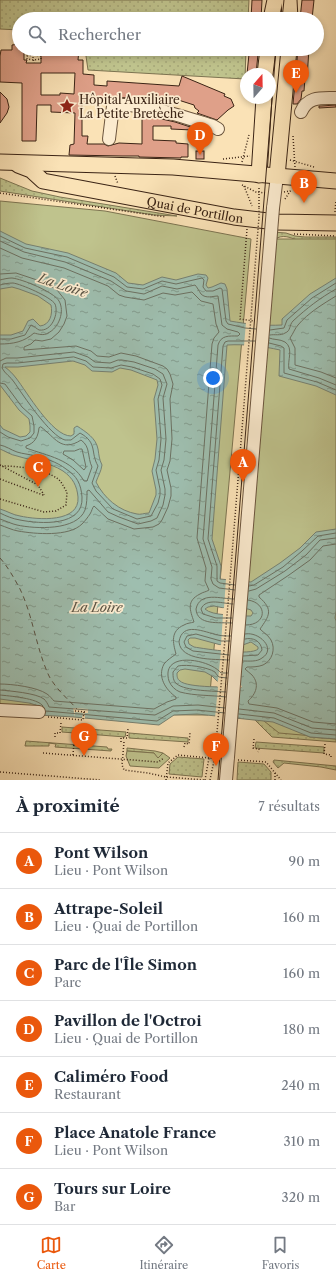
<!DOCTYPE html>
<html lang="fr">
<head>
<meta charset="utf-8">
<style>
	body { margin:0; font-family:"Libre Caslon Text",serif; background:#f2f2f3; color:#1f2937 }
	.compass { position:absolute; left:240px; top:68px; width:36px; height:36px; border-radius:50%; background:#fff; box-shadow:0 2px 6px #0003; rotate:20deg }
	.you { position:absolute; left:213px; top:378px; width:14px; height:14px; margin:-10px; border:3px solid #fff; border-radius:50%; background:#1a73e8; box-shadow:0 0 0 6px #1a73e833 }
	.badge { display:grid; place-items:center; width:26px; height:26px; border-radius:50%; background:#ea580c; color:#fff; font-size:13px; font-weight:700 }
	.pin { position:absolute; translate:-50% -33px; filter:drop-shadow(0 1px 2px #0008) }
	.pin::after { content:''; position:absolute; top:21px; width:14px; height:12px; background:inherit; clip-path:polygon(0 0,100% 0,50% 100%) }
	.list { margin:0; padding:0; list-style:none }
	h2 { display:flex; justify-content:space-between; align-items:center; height:52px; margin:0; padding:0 16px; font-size:17px }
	h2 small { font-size:13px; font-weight:400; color:#747a83 }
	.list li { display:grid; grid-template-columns:26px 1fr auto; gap:12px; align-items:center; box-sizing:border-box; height:56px; padding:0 16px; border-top:1px solid #e0e1e3 }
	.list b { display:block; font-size:15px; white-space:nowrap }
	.list p { margin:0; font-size:13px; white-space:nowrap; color:#747a83 }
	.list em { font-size:13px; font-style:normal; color:#747a83 }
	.icon { flex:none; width:22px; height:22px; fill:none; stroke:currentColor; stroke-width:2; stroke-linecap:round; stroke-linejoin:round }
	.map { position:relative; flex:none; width:336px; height:780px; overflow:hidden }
	.search { position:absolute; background:#fff; box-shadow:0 2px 6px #0003; left:12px; right:12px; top:12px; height:44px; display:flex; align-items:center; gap:10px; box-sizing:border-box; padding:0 14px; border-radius:22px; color:#747a83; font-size:15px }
	.sheet { height:444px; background:#fff }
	nav { display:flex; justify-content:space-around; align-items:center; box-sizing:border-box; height:56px; border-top:1px solid #e0e1e3; background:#fff; font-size:11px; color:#747a83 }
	nav a { display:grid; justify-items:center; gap:2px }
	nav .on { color:#ea580c }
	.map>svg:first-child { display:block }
	.grass { fill:url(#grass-dots); stroke:#7d7451 }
	.park { fill:#bfc38d; stroke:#7d7451 }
	.water { fill:url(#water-ripples); stroke:#768071; fill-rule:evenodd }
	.pier { fill:#fae2b6 }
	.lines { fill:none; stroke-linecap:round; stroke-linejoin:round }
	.shore { stroke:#6c7162; stroke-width:1 }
	.ferry { stroke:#595243; stroke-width:1; stroke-dasharray:5 4; stroke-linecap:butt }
	.building { fill:#dfa089; stroke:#3b2415; fill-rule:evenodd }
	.minor-casing { stroke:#6b543d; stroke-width:14 }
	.major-casing { stroke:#3b2415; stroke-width:17 }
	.path { stroke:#3b2415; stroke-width:1.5; stroke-dasharray:1 2; stroke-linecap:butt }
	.minor { stroke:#fcecd0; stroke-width:12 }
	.major { stroke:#fae2b6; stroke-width:15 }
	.tram { stroke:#3b2415; stroke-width:1 }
	.minor-bridge-casing { stroke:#6b543d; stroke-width:14; stroke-linecap:butt }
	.path-bridge { stroke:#3b2415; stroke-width:1.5; stroke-dasharray:1 2; stroke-linecap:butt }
	.minor-bridge { stroke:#fcecd0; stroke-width:12 }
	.labels { text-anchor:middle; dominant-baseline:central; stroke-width:3.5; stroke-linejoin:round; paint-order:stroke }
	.poi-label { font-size:12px; fill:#3b2415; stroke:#fcecd0; text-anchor:start }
	.street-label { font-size:12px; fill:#3b2415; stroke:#fcecd0 }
	.water-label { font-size:13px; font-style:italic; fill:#595243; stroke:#fcecd0 }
</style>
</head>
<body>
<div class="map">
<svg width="336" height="780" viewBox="0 0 336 780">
	<defs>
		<pattern id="grass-dots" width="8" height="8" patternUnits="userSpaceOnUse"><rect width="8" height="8" fill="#bfc38d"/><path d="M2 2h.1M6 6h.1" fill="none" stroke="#a5a779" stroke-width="1.8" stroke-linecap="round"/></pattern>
		<pattern id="water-ripples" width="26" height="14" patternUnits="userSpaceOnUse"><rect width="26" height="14" fill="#9ebeaf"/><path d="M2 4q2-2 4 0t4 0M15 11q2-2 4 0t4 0" fill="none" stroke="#829a8d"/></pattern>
	</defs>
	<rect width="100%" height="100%" fill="#fae2b6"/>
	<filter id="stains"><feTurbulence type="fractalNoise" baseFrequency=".005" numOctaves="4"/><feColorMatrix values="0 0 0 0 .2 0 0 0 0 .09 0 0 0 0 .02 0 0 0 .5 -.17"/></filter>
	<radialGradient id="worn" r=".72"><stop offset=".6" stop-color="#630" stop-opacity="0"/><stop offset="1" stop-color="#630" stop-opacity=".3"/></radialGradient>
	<!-- grass -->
	<g class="grass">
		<polygon points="0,0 249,0 248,19 19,19 19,30 0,29"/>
		<polygon points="85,49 246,49 245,79 88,70"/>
		<polygon points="0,178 32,191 60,197 177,216 154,215 0,191"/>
		<path d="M273,232l13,1 9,3 10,1h31v6c-11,0 -24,1 -35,-2 -9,-2 -15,-7 -24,-3v6z"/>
		<polygon points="254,719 273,722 310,737 336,739 336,742 272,737"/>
		<polygon points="62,727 126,732 125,737 62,732"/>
		<polygon points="129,733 188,738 188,742 129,738"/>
		<polygon points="26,741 107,747 108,749 112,749 111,751 55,747 56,744 49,743 49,746 25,746"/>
		<polygon points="256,742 324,747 324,753 255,748"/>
		<polygon points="127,748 155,751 163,753 157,759 154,753 127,751"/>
		<polygon points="178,757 204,759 202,777 169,774 170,764"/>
		<polygon points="274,760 336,766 336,770 321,767 284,763 278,768 273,762"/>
		<polygon points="238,762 264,764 271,772 271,780 237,780"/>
	</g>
	<!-- park -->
	<g class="park">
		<polygon points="0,201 105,211 251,239 208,715 13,714 0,710"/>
		<polygon points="268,239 336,239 336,738 279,733 254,713 226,721"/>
		<polygon points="127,751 154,753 158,758 163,753 170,758 159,768 130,766 126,756"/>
	</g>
	<!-- water -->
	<path class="water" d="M0,231l26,13 42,9 48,20 12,10 15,2 19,-8 14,3 22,-6 8,1 2,3 -2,7 2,3 4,-1 9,-4 4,1 2,5 3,32c17,3 34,5 52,4v-6l28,-25 26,-16v117l-20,-9 -37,-10 1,-26c-18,-4 -34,-6 -53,-5l-15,194 9,27 -1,13 31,3 29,-19 20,-15 16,-16 20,-3v82l-1,7 1,3v118l-26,-2 -37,-15 -76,-8 -23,1 -15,10 -85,-8 -36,-2 1,-9 -10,-3 -29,-4v-190c7,2 13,6 20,7 18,4 60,7 58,-19 -1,-11 -5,-19 -15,-26 -14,-9 -30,-10 -46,-15 -6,-1 -12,-5 -17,-7v-24l3,4 17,8 6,-1 4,-4v-6l-1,-7 -10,-9 -19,-25v-50h11l12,-4 5,-10 5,-2 7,7c10,-1 13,-12 11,-21l-13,-9 -19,-7 -7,-2 -12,2zM73,361l12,4 7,6 20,1 8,-4 11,2 26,10 1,5 -4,14 3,40 -2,20 -3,12 4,19v5l-7,18c-4,0 -9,2 -12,1 -18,-3 -33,-16 -41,-32 2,-6 5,-10 6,-17 -3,-6 -3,-10 -4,-16 -2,-11 -12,-17 -21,-23l-3,2v6l-3,2c-19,0 -44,-44 -55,-58 -3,-4 -7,-8 -11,-11h13zM214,606l10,2 24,1 3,1 2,3 -2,3h-4c-10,-1 -35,0 -42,-7l3,-2zM190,638h5l26,7 19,1 11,-4 7,5v2c-7,7 -52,0 -64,-2l-5,-3 -1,-4zM185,669l20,3 7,4 6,6 24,5c-12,0 -55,1 -62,-6 -3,-2 -3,-5 -3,-8l3,-3z"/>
	<!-- pier -->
	<g class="pier">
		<polygon points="246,322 266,324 264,348 244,346"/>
		<polygon points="226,578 245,579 243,609 247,611 221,609 224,608"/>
		<polygon points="221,612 246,614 245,614 240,648 218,646 221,645 223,614"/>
		<polygon points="218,648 244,650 242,651 236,683 241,685 242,687 238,689 234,720 215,718 218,687 215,684 236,687 236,685 216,683 218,681 221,650"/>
		<polygon points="73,708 88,709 88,713 85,713 85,718 82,718 83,713 75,712 75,717"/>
	</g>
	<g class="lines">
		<!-- shore -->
		<g class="shore">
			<polyline points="0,236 25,248 67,257 114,277 127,287 143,289 162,281 176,284 202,278 204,280 203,287 206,291 213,291 220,288 222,289 226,321 228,324 245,328 256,329"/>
			<path d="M0,241l24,11 41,10 46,19 15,10 18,3 18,-8 15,3 18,-4c2,2 4,6 6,9 5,5 12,2 17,2l4,29 5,4 11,3 2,2 -2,2c-9,0 -17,-1 -20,9l-15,194 9,28 -1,12 2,5 6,4 16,2"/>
			<path d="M0,248l22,10 42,10 44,18 11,9 6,2 19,3 19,-7 12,2 17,-3 9,9 12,3 3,20 3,8 -5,6 -2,6 -15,194 9,30 -1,13 4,9c-3,2 -6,2 -9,4 -14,7 -10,16 -6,28 -3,1 -7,1 -10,3 -14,6 -11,18 -8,29 -4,3 -9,6 -12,10 -7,13 2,26 12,33v2l-9,3 -13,7 -100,-8c-2,-2 -4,-5 -7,-7 -10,-7 -35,-10 -47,-10"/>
			<path d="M0,274l16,-1 27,9 14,8 8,10 2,16 -3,8 -5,8 -8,7 -9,2 -7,-1 -4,4 -7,3v3l52,-4 15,5 6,5 12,1 12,-4 15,3 27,10 4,3 3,5 3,10 -3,15 2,40 -2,22 -3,9 4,18v8l-3,11 -6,13 -3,4 -6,3 -19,2 -26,-10 -14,-13c-2,2 -2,5 -4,8 -2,3 -5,7 -8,10 -13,13 -47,10 -64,7 -6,-1 -12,-4 -18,-6"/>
			<path d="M0,280c4,-1 8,-2 12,-2 10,1 42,14 47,23 6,10 0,27 -11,32 -4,3 -10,1 -14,0 -10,9 -21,11 -34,11"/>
			<path d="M0,285c4,-1 8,-2 13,-2 8,1 38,14 42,21 4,9 -3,28 -16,26 -2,-1 -5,-4 -8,-5l-6,10 -14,4h-11"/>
			<path d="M336,296c-13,8 -28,17 -38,29 -3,3 -5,9 -8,13l5,10v17l26,7 15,6"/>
			<polyline points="270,330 284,328 287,320 312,298 336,283"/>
			<path d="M270,335c4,-1 11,1 15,-2 6,-2 4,-8 8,-12 14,-13 27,-23 43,-32"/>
			<path d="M269,338c5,2 11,1 16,4 9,6 2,19 4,27l30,9 17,7"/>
			<polyline points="269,343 281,346 284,348 284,373 317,382 336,390"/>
			<path d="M74,357l12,4 7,6 18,1 10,-3 11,2 21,7 7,5 2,6 -4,14 3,40 -2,21 -3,10 4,19v6l-2,8 -7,13 -14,3 -24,-10 -17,-18 -4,-8 6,-17c-8,-14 0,-23 -18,-33l-9,7c-1,0 -4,0 -6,0 -15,-4 -42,-45 -51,-58 -3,-5 -9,-8 -12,-14l1,-4 4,-1h10z"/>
			<path d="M0,361l6,-3h11l57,-6 14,5 7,5 15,1 8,-3h4l12,2 21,7 8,5 4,10 -4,14 3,41 -2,21 -3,10 4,19v6l-2,10 -6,13 -6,3 -13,3 -19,-7 -11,-5 -19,-22 -2,1c0,6 0,13 -2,19 -8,21 -50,19 -68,15 -5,-1 -11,-4 -17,-6"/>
			<polyline points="0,383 5,384 22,407 32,416 34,426 34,433 30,438 21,441 8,437 0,432"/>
			<path d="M41,427c14,10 20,26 40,13 10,7 6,17 11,27l-5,14h-3c-13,-22 -36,-25 -58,-33v-2c9,-3 12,-9 13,-18z"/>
			<path d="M0,445c6,1 11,5 17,7 6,2 12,2 18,4 10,2 22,6 31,13 11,7 15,15 16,28 2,30 -42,27 -62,23 -7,-1 -14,-4 -20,-7"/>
			<polygon points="80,449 82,449 86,467 84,470 73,460 63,454 64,451 74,451"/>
			<path d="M336,544l-13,2 -13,14 -21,15 -30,20v2c15,13 10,19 1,32 4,4 9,7 11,11 5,9 1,21 -8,25 -5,2 -11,2 -16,2l-2,2c2,2 5,4 7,6 8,9 4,19 -4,26l1,3 28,4 36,14 23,2"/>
			<polyline points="235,585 220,583 217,581 217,566 208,539 223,346 225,342 228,341 255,341"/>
			<polyline points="249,586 254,585 283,567 302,551 318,536 336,533"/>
			<polyline points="249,591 256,589 285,571 306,555 320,540 336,538"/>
			<path d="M232,618h-16l-13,-4 -2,-5c5,-12 23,-5 32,-5"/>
			<path d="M232,623c-12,-1 -35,3 -36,-14 4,-18 25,-10 38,-10"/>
			<path d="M246,625c21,0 22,-22 2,-25"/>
			<polyline points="229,655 193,651 186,647 184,642 187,636 196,634 221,641 230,641"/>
			<path d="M243,656l15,-1 4,-5c-1,-9 -9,-13 -17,-11"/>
			<path d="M229,660c-15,-1 -48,1 -50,-18 3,-21 25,-10 39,-7 4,1 8,1 13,1"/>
			<path d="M243,661c6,0 14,1 19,-3 15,-9 -3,-27 -17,-24"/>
			<path d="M0,690c10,1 36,3 44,9 2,2 4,5 5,8l106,8 18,-9 25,-1 27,3"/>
			<path d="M226,692c-11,-1 -41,-1 -49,-8 -4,-3 -4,-7 -4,-12l5,-6c9,-2 29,1 37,6 1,2 3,4 4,5l8,1"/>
			<path d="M0,695c9,1 38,3 43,11"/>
			<path d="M226,697c-15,-2 -31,-1 -46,-5 -5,-2 -9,-6 -11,-11 -9,-31 41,-22 52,-8h7"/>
			<polyline points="239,709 274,713 312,728 336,730"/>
			<polyline points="46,711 157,721 173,711 197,710 225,713"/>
			<polyline points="239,714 274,718 311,733 336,735"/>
		</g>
		<!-- ferry -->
		<path class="ferry" d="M0,558c8,9 14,20 20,31 13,27 16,59 29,87 7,13 18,22 28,33"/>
	</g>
	<!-- building -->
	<g class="building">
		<polygon points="252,0 262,0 261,19 251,19"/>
		<polygon points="302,0 314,0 312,19 300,19"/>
		<path d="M19,44v5h5v11h3l-1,3h15v-10l3,-3 19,1v-2h16l-1,11h5v14l11,1v10l13,1v-5l72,5 3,-10 43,18 -1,2 7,3 3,7 -6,4 -11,10 -20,-7 2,-2 -4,-3 -1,-3 -22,-7 -1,5 -17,-2 -18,-3 -44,-1v7h-10v32h6l-1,8h17l4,2 11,-3 23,1v-26h2v-3l31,7 34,11v1l-17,-4 -21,-1v-3h-18v14l23,1v2l12,1v13h-7v1l-42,-1v-1h-17l-53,-1 1,-10 4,-1 1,-31 -24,-1v-7h-14l-1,36h-14v-58l-22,-1v-26l1,-6h11v-5zM41,73h34l-1,21 -14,-1v2h-19z"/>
		<polygon points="298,49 309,49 307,78 305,78 304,91 302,91 301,99 297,104 293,104"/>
		<polygon points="249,54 258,54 256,74 247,74"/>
		<polygon points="0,92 7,99 9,107 7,113 0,123"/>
		<polygon points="336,105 336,107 319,108 319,106 321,106"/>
		<rect x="196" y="151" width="8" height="8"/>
	</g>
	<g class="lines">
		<!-- minor casing -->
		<g class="minor-casing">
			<g id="minor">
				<path d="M301,112c7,-16 20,-14 35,-14"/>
				<path d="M109,139l4,-33c26,-5 74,12 100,20l5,3"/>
				<polyline points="273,208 277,176"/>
				<polyline points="0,710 39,712"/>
				<polyline points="226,780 228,757"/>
			</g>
		</g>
		<!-- major casing -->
		<g class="major-casing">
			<g id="major">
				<polyline points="289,0 290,19"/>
				<polyline points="271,19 275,0"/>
				<polyline points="265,74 268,49"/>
				<polyline points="0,162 173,167 336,181"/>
				<path id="s1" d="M18,165l13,5 12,11 191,36 42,5 60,1"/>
				<polyline points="259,175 264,98"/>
				<polyline points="277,176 289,49"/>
			</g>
		</g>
		<!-- path -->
		<g class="path">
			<polygon points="34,50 42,50 42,51 34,53 26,52 26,51"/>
			<polyline points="50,51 51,49"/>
			<polygon points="34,55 41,56 41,59 34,60 27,59 27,56"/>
			<polyline points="33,57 34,63"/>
			<polyline points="293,136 295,167"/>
			<polyline points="223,159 250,156"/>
			<polyline points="290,160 314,167"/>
			<polyline points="242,162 249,135"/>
			<polyline points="115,176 118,184"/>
			<polyline points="242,185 256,192 265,193"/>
			<polyline points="244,186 252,206"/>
			<polyline points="284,192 290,191"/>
			<polyline points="0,193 166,217"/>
			<polyline points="285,199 291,190"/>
			<polyline points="259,207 259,187"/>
			<polyline points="335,212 336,200"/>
			<polyline points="247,229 240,319 254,321"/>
			<polyline points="294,234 336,236"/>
			<polyline points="0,465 38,485 44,495"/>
			<polyline points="0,479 43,495"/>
			<path d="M0,499l44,13 12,-1 10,-6 1,-13c-3,-4 -5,-10 -9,-13 -13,-10 -40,-13 -56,-13"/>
			<polyline points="75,711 86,712"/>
			<polyline points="48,717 83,720 84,712"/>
			<polyline points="55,737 55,733 60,733 61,723"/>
			<polyline points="254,739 253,748 259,749 258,752"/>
			<polyline points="121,742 121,738 127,738 128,729"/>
			<polyline points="124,742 122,765 124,770 148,773 166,777 205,780"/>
			<polyline points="325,744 324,754 331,755 331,758"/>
			<polyline points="184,747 185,743 189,744 190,733"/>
			<polyline points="43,753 158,762 164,758"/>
			<polyline points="73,755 74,742"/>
			<polyline points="238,760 266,762 281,780"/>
			<polyline points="0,772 101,780"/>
			<polyline points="166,780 168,763 178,755 209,758 210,755"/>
			<polyline points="205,780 209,758 219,759"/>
			<polyline points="210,780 215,756"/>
			<polyline points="275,780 275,773"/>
		</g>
		<!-- minor -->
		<use href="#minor" class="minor"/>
		<!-- major -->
		<use href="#major" class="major"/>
		<!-- tram -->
		<g class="tram">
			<polyline points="282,19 284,0"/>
			<polyline points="218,780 276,49"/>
		</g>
		<!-- minor-bridge casing -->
		<g class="minor-bridge-casing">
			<polyline id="minor-bridge" points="228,757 273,208"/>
		</g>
		<!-- path-bridge -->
		<polyline class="path-bridge" points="215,756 229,592 259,217 259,207"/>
		<!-- minor-bridge -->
		<use href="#minor-bridge" class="minor-bridge"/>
	</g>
	<!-- icons -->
	<defs>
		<g id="sight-bare" transform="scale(1.2)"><path d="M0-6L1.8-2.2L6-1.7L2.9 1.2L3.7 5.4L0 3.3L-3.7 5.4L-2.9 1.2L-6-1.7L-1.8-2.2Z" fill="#8f2418" stroke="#fcecd0" stroke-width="2.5" paint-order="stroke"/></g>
	</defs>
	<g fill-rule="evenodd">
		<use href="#sight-bare" x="67" y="106"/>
	</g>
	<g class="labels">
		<!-- poi labels -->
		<g class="poi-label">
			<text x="79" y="99">Hôpital Auxiliaire<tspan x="79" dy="14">La Petite Bretèche</tspan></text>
		</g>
		<!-- street labels -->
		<g class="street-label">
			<text stroke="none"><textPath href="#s1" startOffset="185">Quai de Portillon</textPath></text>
		</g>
		<!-- water labels -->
		<g class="water-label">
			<text transform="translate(63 285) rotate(18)">La Loire</text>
			<text x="97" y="607">La Loire</text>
		</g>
	</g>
	<rect width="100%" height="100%" filter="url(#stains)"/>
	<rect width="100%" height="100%" fill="url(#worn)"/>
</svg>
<svg class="compass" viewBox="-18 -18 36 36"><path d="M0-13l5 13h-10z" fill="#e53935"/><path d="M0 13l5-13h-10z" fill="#747a83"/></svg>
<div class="you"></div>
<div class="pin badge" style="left:243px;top:482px">A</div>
<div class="pin badge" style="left:304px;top:203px">B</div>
<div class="pin badge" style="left:38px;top:487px">C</div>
<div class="pin badge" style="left:200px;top:155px">D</div>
<div class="pin badge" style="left:296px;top:93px">E</div>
<div class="pin badge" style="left:216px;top:766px">F</div>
<div class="pin badge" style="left:84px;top:756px">G</div>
<div class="search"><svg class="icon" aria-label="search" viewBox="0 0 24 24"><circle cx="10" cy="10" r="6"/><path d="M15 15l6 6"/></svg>Rechercher</div>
</div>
<section class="sheet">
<h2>À proximité<small>7 résultats</small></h2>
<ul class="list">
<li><span class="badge">A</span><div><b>Pont Wilson</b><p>Lieu · Pont Wilson</p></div><em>90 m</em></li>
<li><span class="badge">B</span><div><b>Attrape-Soleil</b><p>Lieu · Quai de Portillon</p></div><em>160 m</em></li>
<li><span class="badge">C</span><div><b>Parc de l'Île Simon</b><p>Parc</p></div><em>160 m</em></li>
<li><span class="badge">D</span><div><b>Pavillon de l'Octroi</b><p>Lieu · Quai de Portillon</p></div><em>180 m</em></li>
<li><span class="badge">E</span><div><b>Caliméro Food</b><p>Restaurant</p></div><em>240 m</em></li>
<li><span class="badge">F</span><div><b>Place Anatole France</b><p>Lieu · Pont Wilson</p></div><em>310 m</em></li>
<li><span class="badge">G</span><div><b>Tours sur Loire</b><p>Bar</p></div><em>320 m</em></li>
</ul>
</section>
<nav>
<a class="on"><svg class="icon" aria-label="map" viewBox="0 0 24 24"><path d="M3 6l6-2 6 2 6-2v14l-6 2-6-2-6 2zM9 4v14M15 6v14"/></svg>Carte</a>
<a><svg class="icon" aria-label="directions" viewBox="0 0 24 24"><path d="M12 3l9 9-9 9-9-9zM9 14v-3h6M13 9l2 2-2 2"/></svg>Itinéraire</a>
<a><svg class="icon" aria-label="saved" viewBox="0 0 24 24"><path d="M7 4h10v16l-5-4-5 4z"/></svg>Favoris</a>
</nav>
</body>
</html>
